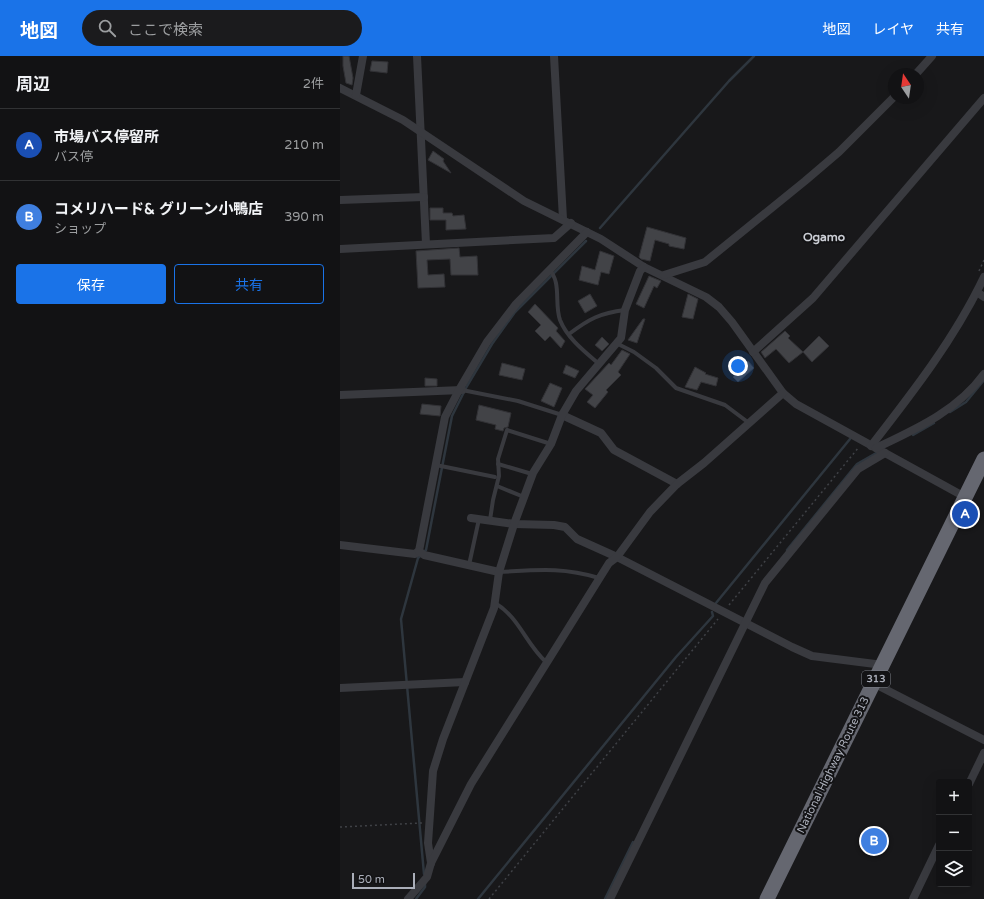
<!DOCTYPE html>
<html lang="ja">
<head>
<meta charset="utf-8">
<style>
	body { margin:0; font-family:"Varela Round","Noto Sans JP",sans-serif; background:#1b1b1d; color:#f1f3f6 }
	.controls { position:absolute; right:12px; bottom:12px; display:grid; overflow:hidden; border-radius:4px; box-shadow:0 4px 16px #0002 }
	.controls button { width:36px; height:36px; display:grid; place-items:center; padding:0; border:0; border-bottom:1px solid #313234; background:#121214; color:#f1f3f6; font:20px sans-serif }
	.compass { position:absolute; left:548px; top:12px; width:36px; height:36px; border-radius:50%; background:#121214; box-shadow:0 4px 16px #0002; rotate:347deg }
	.scale { position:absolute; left:12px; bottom:10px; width:63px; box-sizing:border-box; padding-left:4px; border:2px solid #aaaeb9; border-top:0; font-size:11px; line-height:14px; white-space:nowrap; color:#aaaeb9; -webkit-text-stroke:3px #131315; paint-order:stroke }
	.you { position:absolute; left:398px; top:310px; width:14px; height:14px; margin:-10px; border:3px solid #fff; border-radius:50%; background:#1a73e8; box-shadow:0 0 0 6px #1a73e833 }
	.badge { display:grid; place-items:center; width:26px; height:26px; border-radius:50%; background:#1a73e8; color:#fff; font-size:13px; font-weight:700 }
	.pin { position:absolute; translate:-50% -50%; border:2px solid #fff; box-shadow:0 1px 4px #0006 }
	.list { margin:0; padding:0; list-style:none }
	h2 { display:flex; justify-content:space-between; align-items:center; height:52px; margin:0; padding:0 16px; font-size:17px }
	h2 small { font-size:13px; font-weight:400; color:#9c9ea0 }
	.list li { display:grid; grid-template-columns:26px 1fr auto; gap:12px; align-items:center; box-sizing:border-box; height:72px; padding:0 16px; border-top:1px solid #313234 }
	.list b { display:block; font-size:15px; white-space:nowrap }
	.list p { margin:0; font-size:13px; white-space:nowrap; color:#9c9ea0 }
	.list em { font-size:13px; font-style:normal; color:#9c9ea0 }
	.actions { display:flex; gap:8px; padding:12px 16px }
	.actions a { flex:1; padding:9px 0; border:1px solid #1a73e8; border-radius:4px; text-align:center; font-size:14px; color:#1a73e8 }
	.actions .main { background:#1a73e8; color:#fff }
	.icon { flex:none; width:22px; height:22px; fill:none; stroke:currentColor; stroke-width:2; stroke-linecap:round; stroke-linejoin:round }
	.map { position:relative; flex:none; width:644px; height:843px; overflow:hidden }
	header { display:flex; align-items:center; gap:24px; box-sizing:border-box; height:56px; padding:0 20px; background:#1a73e8; color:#fff }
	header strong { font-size:19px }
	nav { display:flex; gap:22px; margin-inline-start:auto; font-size:14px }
	.search { width:280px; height:36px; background:#1b1b1d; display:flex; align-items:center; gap:10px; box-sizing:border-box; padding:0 14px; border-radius:22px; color:#9c9ea0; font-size:15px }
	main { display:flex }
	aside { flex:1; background:#121214 }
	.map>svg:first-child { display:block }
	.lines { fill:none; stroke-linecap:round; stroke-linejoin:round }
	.stream { stroke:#2e363e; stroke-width:2.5 }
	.building { fill:#424347; stroke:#323236 }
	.path { stroke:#3f4146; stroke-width:1.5; stroke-dasharray:2 3; stroke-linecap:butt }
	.lane { stroke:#393a3f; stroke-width:4 }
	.street { stroke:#393a3f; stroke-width:8 }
	.highway { stroke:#656770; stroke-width:15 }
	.labels { text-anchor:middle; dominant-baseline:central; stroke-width:4; stroke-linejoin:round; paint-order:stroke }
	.shield { fill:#131315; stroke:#7d8088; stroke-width:1 }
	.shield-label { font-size:10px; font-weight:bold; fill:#aaaeb9 }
	.street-label { font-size:11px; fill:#aaaeb9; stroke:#131315 }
	.neighbourhood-label { font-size:12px; font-weight:bold; fill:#cbced5; stroke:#131315 }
</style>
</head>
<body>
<header>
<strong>地図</strong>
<div class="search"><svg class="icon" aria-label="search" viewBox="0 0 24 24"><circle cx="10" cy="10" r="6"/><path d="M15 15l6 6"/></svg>ここで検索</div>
<nav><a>地図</a><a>レイヤ</a><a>共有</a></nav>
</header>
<main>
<aside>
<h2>周辺<small>2件</small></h2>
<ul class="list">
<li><span class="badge" style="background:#1a4fb4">A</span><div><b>市場バス停留所</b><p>バス停</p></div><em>210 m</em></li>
<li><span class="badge" style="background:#3f7fe0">B</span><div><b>コメリハード&amp; グリーン小鴨店</b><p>ショップ</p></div><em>390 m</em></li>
</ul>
<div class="actions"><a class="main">保存</a><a>共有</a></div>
</aside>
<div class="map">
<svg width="644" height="843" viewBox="0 0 644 843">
	<rect width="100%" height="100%" fill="#18181a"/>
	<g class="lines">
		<!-- stream -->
		<g class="stream">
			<polyline points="260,172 389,25 414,0"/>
			<polyline points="610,356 626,346 644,324"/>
			<polyline points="573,379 594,367"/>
			<polyline points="447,494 517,408 538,396"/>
			<polyline points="376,547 510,383"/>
			<polyline points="84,818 61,563 78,502 86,494 112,360 127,330 152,288 175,256 246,185"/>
			<polyline points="76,843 85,831 85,827"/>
			<polyline points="138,843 336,601 373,560 372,556"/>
			<polyline points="265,843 293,786"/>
		</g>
	</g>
	<!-- building -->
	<g class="building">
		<polygon points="3,0 9,0 13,22 12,29 6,27 3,10"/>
		<polygon points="32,5 48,6 47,17 30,15"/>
		<polygon points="93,95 104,103 103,105 111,117 88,104"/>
		<polygon points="90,152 103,152 103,157 112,157 113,160 124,159 126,173 106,174 106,164 90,164"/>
		<polygon points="307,171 346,182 344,193 329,190 329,188 315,184 310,205 301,203 299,201"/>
		<polygon points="119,192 120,201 137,200 138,219 111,219 110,203 87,204 88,219 104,218 105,231 78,232 76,195"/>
		<polygon points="260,195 274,200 269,218 261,216 258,229 239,224 242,210 255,214"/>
		<polygon points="309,220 321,225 317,232 314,230 304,252 296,248"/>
		<polygon points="250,238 257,250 245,257 238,245"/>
		<polygon points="348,238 358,243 353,263 342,261"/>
		<polygon points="195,248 218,272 216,275 225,285 221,292 210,280 205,285 195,275 201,269 188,256"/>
		<polygon points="303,263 305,263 297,287 288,284"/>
		<polygon points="445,275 450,280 448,282 463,296 449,307 436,293 425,302 421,296"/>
		<polygon points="479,280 489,290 472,306 463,296"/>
		<polygon points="262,281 269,288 262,295 255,289"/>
		<polygon points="282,294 290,298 278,316 281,319 266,334 268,336 255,352 247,346 253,339 245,333 269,307 271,309"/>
		<polygon points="408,305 414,312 398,326 393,321"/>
		<polygon points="162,307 185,313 182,324 159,319"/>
		<polygon points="226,309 239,315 235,322 223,317"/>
		<polygon points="355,311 366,317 365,318 378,322 376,330 361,326 357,334 345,331"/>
		<polygon points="85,322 97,323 97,330 85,330"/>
		<polygon points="210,327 222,332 214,351 201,345"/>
		<polygon points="82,348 101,350 100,360 80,358"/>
		<polygon points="139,349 171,357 168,371 164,372 163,375 155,373 156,369 136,364"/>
	</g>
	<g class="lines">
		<!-- path -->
		<g class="path">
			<polyline points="639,215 644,204"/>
			<polyline points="389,549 519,391"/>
			<polyline points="0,771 82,767"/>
			<polyline points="149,843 378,563"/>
		</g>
		<!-- lane -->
		<g class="lane">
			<path d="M209,213c13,14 5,34 11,51 7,18 25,32 39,44"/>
			<path d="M229,278c20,-15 31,-21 56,-24"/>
			<polyline points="278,288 294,296 316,312 336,332 385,349 409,367"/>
			<polyline points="122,334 178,345 222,359"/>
			<polyline points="158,408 192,418"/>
			<polyline points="96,409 155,421"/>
			<polyline points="157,430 184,441"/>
			<polyline points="150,464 153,444 159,420 158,403 167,374 211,388"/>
			<polyline points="129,509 139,463"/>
			<path d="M159,516c39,-2 63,-5 100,6"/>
			<path d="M155,547c24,14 31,41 51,59"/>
		</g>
		<!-- street -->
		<g class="street">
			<polyline points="77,0 86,188"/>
			<polyline points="214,0 223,163"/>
			<polyline points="576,18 592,0"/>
			<polyline points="0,32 63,64 184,145 261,183 304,211 366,241 379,251 392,266 443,337 456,348 625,441"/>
			<polyline points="16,39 23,0"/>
			<polyline points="0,144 84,141"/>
			<polyline points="0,193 214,182 231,167"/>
			<polyline points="324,219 365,206 465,125 499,96 554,41"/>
			<polyline points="637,236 644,241"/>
			<polyline points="413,296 473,242 644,42"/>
			<polyline points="0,339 122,334"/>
			<polyline points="222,359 261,377 274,394 337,428"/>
			<path d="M531,390c42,-54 84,-108 113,-169"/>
			<path d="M536,392c40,-19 81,-37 108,-74"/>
			<polyline points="131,462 174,468 214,469 225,471 237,483 277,501 452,591 472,600 543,609"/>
			<polyline points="0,489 75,498 79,495"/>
			<polyline points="79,495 105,361 119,334 147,286 176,248 247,176"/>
			<polyline points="79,495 84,499 159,516"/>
			<polyline points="533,627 644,684"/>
			<polyline points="0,632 125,626"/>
			<polyline points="629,728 644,697"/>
			<polyline points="91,807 88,787 93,715 103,683 154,552 159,516 174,468 193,417 211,388 222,359 236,335 281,282 285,254 300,215 304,211"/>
			<polyline points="68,843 87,821 91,807 131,728 269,507 277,501 310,456 337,428 364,407 443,337"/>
			<polyline points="270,843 425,527 518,413 545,397"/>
			<polyline points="573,843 599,789"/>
		</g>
		<!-- highway -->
		<polyline class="highway" points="427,843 644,403"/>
	</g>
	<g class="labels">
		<!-- shield labels -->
		<rect class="shield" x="522" y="615" width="28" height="16" rx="3"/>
		<g class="shield-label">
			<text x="536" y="623">313</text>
		</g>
		<!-- street labels -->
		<g class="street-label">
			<text transform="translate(493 709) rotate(-64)">National Highway Route 313</text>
		</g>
		<!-- neighbourhood labels -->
		<g class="neighbourhood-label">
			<text x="484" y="181">Ogamo</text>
		</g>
	</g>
</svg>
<div class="controls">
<button>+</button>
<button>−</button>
<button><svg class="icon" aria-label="layers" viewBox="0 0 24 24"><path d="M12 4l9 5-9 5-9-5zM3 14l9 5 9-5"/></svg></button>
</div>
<svg class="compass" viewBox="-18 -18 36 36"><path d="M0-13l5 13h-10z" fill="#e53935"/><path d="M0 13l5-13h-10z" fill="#9c9ea0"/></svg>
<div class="scale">50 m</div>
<div class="you"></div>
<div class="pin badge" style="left:625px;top:458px;background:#1a4fb4">A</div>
<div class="pin badge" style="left:534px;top:785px;background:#3f7fe0">B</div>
</div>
</main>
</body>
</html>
